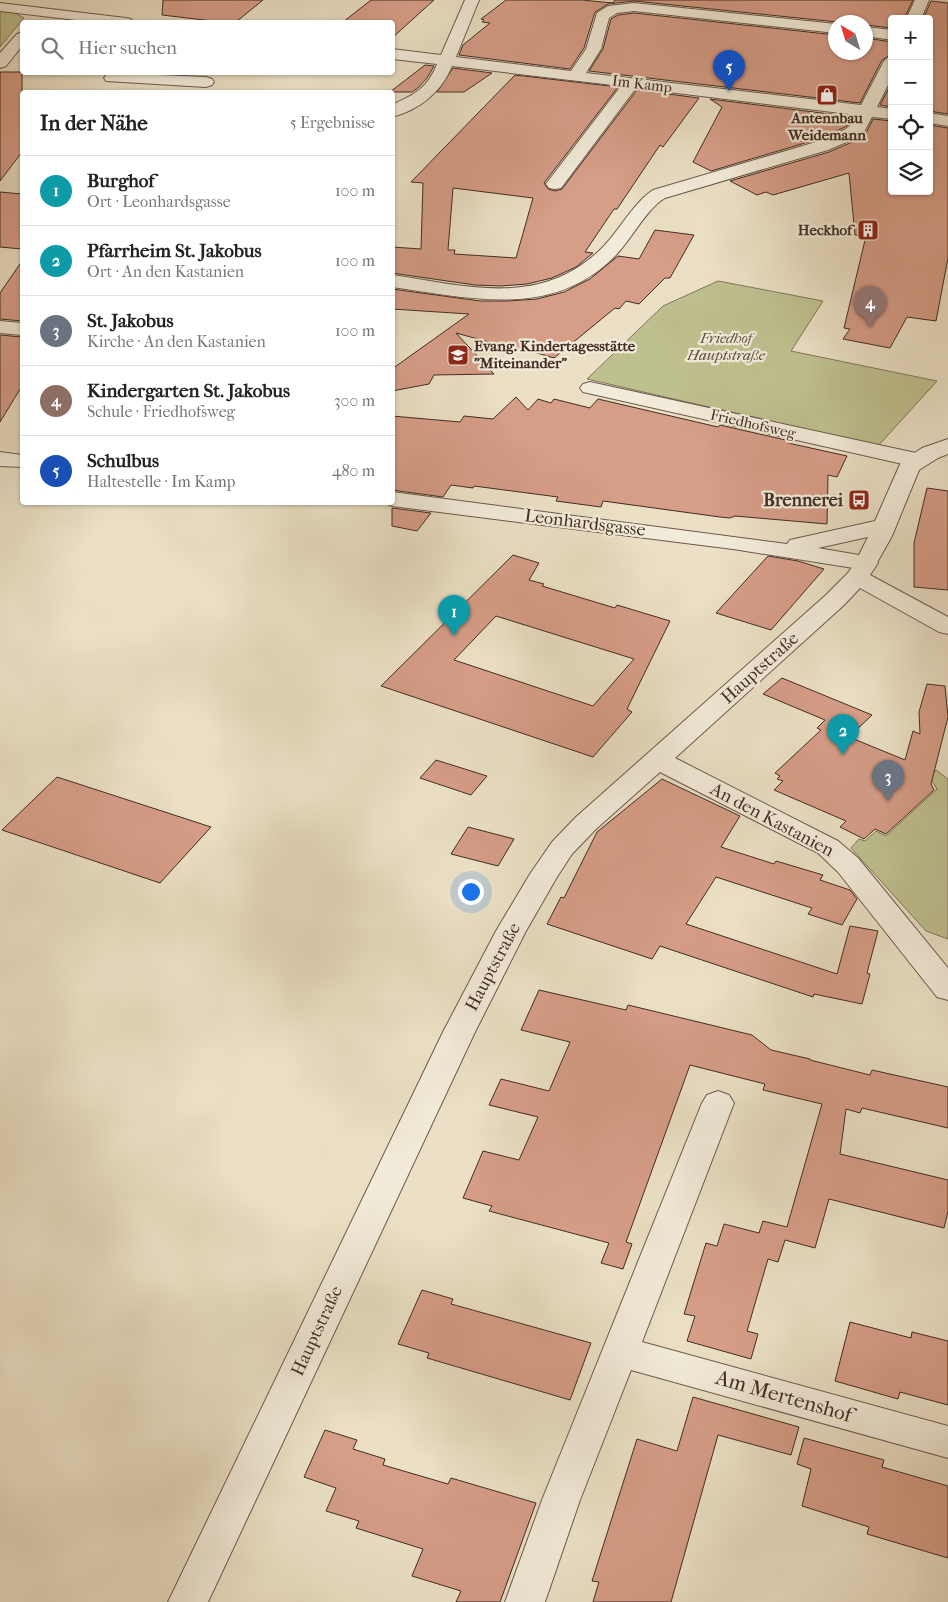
<!DOCTYPE html>
<html lang="de">
<head>
<meta charset="utf-8">
<style>
	body { margin:0; font-family:"IM FELL French Canon",serif; background:#f2f2f2; color:#222 }
	.controls { position:absolute; right:15px; top:15px; display:grid; overflow:hidden; border-radius:5px; box-shadow:0 1px 4px #0004 }
	.controls button { width:45px; height:45px; display:grid; place-items:center; padding:0; border:0; border-bottom:1px solid #e0e0e0; background:#fff; color:#222; font:25px sans-serif }
	.compass { position:absolute; left:828px; top:15px; width:45px; height:45px; border-radius:50%; background:#fff; box-shadow:0 1px 4px #0004; rotate:322deg }
	.you { position:absolute; left:470px; top:891px; width:18px; height:18px; margin:-12px; border:4px solid #fff; border-radius:50%; background:#1a73e8; box-shadow:0 0 0 8px #1a73e833 }
	.badge { display:grid; place-items:center; width:32px; height:32px; border-radius:50%; background:#8f2418; color:#fff; font-size:16px; font-weight:700 }
	.pin { position:absolute; translate:-50% -41px; filter:drop-shadow(0 1px 2px #0008) }
	.pin::after { content:''; position:absolute; top:26px; width:18px; height:15px; background:inherit; clip-path:polygon(0 0,100% 0,50% 100%) }
	.list { margin:0; padding:0; list-style:none }
	h2 { display:flex; justify-content:space-between; align-items:center; height:65px; margin:0; padding:0 20px; font-size:21px }
	h2 small { font-size:16px; font-weight:400; color:#767676 }
	.list li { display:grid; grid-template-columns:32px 1fr auto; gap:15px; align-items:center; box-sizing:border-box; height:70px; padding:0 20px; border-top:1px solid #e0e0e0 }
	.list b { display:block; font-size:19px; white-space:nowrap }
	.list p { margin:0; font-size:16px; white-space:nowrap; color:#767676 }
	.list em { font-size:16px; font-style:normal; color:#767676 }
	.icon { flex:none; width:28px; height:28px; fill:none; stroke:currentColor; stroke-width:2; stroke-linecap:round; stroke-linejoin:round }
	.map { position:relative; flex:none; width:948px; height:1602px; overflow:hidden }
	.search { position:absolute; background:#fff; box-shadow:0 1px 4px #0004; left:20px; top:20px; width:375px; height:55px; display:flex; align-items:center; gap:12px; box-sizing:border-box; padding:0 18px; border-radius:5px; color:#767676; font-size:19px }
	.panel { position:absolute; background:#fff; box-shadow:0 1px 4px #0004; left:20px; top:90px; width:375px; height:415px; border-radius:5px }
	.map>svg:first-child { display:block }
	.green { fill:#bfc08f; stroke:#807659 }
	.building { fill:#d69d87; stroke:#412c23; fill-rule:evenodd }
	.lines { fill:none; stroke-linecap:round; stroke-linejoin:round }
	.minor-casing { stroke:#6c594c; stroke-width:2 }
	.tertiary-casing { stroke:#6c594c; stroke-width:2 }
	.minor { fill:#f2ebd9; fill-rule:evenodd }
	.tertiary { fill:#f2ebd9; fill-rule:evenodd }
	.labels { text-anchor:middle; dominant-baseline:central; stroke-width:4.5; stroke-linejoin:round; paint-order:stroke }
	.far-street-label { font-size:15px; fill:#412c23; stroke:#f2ebd9 }
	.far-poi-label { font-size:15px; font-weight:bold; fill:#412c23; stroke:#f2ebd9 }
	.far-park-label { font-size:15px; font-style:italic; fill:#5a4a39; stroke:#f2ebd9 }
	.poi-label { font-size:18px; font-weight:bold; fill:#412c23; stroke:#f2ebd9; text-anchor:end }
	.street-label { font-size:18px; fill:#412c23; stroke:#f2ebd9 }
	.near-street-label { font-size:21px; fill:#412c23; stroke:#f2ebd9 }
</style>
</head>
<body>
<div class="map">
<svg width="948" height="1602" viewBox="0 0 948 1602">
	<rect width="100%" height="100%" fill="#ebe0c5"/>
	<filter id="stains"><feTurbulence type="fractalNoise" baseFrequency=".004" numOctaves="4"/><feColorMatrix values="0 0 0 0 .2 0 0 0 0 .09 0 0 0 0 .02 0 0 0 .5 -.17"/></filter>
	<radialGradient id="worn" r=".72"><stop offset=".6" stop-color="#630" stop-opacity="0"/><stop offset="1" stop-color="#630" stop-opacity=".3"/></radialGradient>
	<!-- green -->
	<g class="green">
		<polygon points="0,11 13,12 24,18 0,47"/>
		<polygon points="718,281 823,301 791,351 937,381 878,446 587,379 663,306"/>
		<polygon points="936,770 948,779 948,939 926,931 851,848 859,839 865,841 876,831 886,836 937,789 930,778"/>
	</g>
	<!-- building -->
	<g class="building">
		<polygon points="163,0 263,0 236,22 221,22 162,15"/>
		<polygon points="371,0 434,0 392,38 392,22 343,22"/>
		<polygon points="506,0 582,0 613,3 615,0 913,0 904,19 892,19 892,28 866,25 866,22 837,22 634,1 608,4 595,12 584,48 570,69 459,55 463,45 490,23 482,22 484,20 481,19"/>
		<polygon points="931,1 948,3 948,114 929,111 929,19 923,19"/>
		<polygon points="634,13 836,35 836,52 866,52 866,38 892,42 892,54 882,60 860,103 589,71 603,49 611,19 618,15"/>
		<polygon points="425,65 434,66 427,78 418,88 412,92 390,92"/>
		<polygon points="453,68 492,73 464,92 437,92"/>
		<polygon points="0,72 22,72 22,152 0,181"/>
		<path d="M515,75l103,12 -74,96 4,6 7,2 7,-2 75,-99 62,8 -36,49 -3,-2 -43,64h-3l-29,43 8,1 -17,14 -24,11 -25,6 -26,2 -26,-1 -83,-12v-26l29,2 2,-66 -12,-1zM453,188l80,10 -17,60 -62,-4 1,-4h-7z"/>
		<polygon points="892,82 892,107 880,105"/>
		<polygon points="710,99 854,117 850,124 843,128 815,140 711,171 693,162 722,107"/>
		<polygon points="873,119 892,121 892,191 929,191 929,125 948,128 948,258 936,321 907,317 890,348 843,339 850,329 844,328 866,236 855,235 849,173 773,195 766,192 757,195 730,181 829,152 857,140 866,133"/>
		<polygon points="0,192 22,194 22,249 0,247"/>
		<polygon points="655,230 694,235 670,278 665,278 639,304 626,301 619,309 615,308 554,358 527,350 525,352 456,333 494,374 434,375 429,384 392,391 392,369 469,314 392,309 392,289 480,301 508,301 537,299 564,292 590,279 618,256 639,259"/>
		<polygon points="22,261 22,321 0,319 0,293"/>
		<polygon points="0,335 22,337 22,386 0,422"/>
		<polygon points="516,397 528,410 538,399 551,403 554,399 590,408 598,399 718,427 720,425 790,441 788,443 847,456 837,477 828,475 827,524 735,516 730,518 720,517 603,501 601,507 556,501 558,497 474,486 473,488 451,485 443,497 392,490 392,416 460,422 464,416 493,419"/>
		<polygon points="927,488 948,491 948,590 914,587 914,543"/>
		<polygon points="392,508 431,513 417,531 392,526"/>
		<path d="M513,555l26,8 -10,17 15,4 -2,2 73,22 2,-3 53,16 -43,88 5,3 -39,45 -212,-71zM496,616l138,43 -41,47 -139,-46z"/>
		<polygon points="768,556 798,561 824,569 771,630 716,613"/>
		<polygon points="782,678 872,715 849,737 905,760 913,731 920,734 919,712 927,684 945,686 948,717 931,784 934,790 886,834 875,829 864,839 840,827 846,821 774,790 783,781 777,779 780,776 775,773 821,730 817,728 825,720 763,694"/>
		<polygon points="436,760 487,776 471,795 420,778"/>
		<polygon points="57,777 211,827 160,883 2,830"/>
		<polygon points="662,779 740,816 721,847 774,864 776,861 823,875 820,880 850,890 857,899 842,925 808,914 812,908 716,877 686,924 837,974 850,926 878,931 867,973 870,974 862,1004 814,994 813,997 660,946 652,959 547,924 561,897 564,898 597,832"/>
		<polygon points="468,827 514,839 498,866 451,854"/>
		<polygon points="539,990 626,1010 628,1005 752,1035 771,1050 810,1059 810,1060 870,1075 872,1070 948,1087 948,1128 862,1108 860,1113 846,1109 840,1154 948,1180 948,1211 944,1228 829,1199 815,1248 785,1240 778,1262 768,1259 747,1331 758,1334 751,1359 687,1341 695,1316 684,1314 706,1243 717,1246 724,1224 759,1233 763,1221 787,1227 822,1104 763,1090 765,1084 690,1065 626,1242 632,1244 623,1269 601,1263 609,1243 489,1211 492,1206 463,1198 483,1151 519,1160 538,1117 489,1105 501,1079 549,1091 570,1042 521,1030"/>
		<polygon points="422,1290 453,1299 451,1304 591,1343 570,1400 427,1358 429,1353 398,1344"/>
		<polygon points="850,1322 911,1338 912,1332 948,1341 948,1405 900,1392 898,1399 835,1381"/>
		<polygon points="693,1397 799,1427 791,1455 718,1435 671,1602 593,1602 599,1582 592,1581 637,1439 677,1451"/>
		<polygon points="325,1430 357,1440 353,1449 385,1459 383,1465 448,1484 451,1478 536,1503 500,1602 456,1602 461,1591 412,1576 423,1549 356,1528 359,1521 326,1511 336,1488 304,1477"/>
		<polygon points="804,1438 884,1460 882,1467 948,1486 948,1558 867,1534 869,1527 802,1506 811,1469 797,1464"/>
	</g>
	<g class="lines">
		<!-- minor casing -->
		<g class="minor-casing">
			<g id="minor">
				<path d="M465,0h14l-23,57 115,14 15,-22 11,-36 11,-7 26,-3 202,21v9l-202,-22 -17,2 -8,5 -8,31 -15,24 275,32 23,-44 3,-3 5,-2v21l-15,30 15,2v10l-20,-2 -8,15 -8,6 -28,12 -163,48c-20,12 -34,43 -52,60 -62,61 -143,40 -221,29v-12c75,11 147,33 208,-25 18,-17 33,-47 53,-60l163,-48 28,-12 7,-5 6,-10 -221,-27 -75,100 -6,1 -6,-1 -3,-4 3,-4 72,-94 -169,-20c-10,25 -32,44 -60,51v-12c23,-11 35,-16 45,-41l-45,-5v-10l49,6z"/>
				<polygon points="915,0 929,0 921,19 906,19"/>
				<polygon points="0,3 126,18 131,19 133,22 93,22 0,11"/>
				<polygon points="866,27 892,30 892,40 866,36"/>
				<polygon points="22,32 22,46 6,66 0,68 0,53 17,34"/>
				<polygon points="112,73 206,77 212,79 214,82 212,85 206,87 106,81 104,78 106,75"/>
				<polygon points="929,113 948,116 948,126 929,123"/>
				<polygon points="0,321 22,323 22,335 0,333"/>
				<polygon points="590,382 916,453 924,455 927,460 924,465 916,467 583,392 580,388 583,384"/>
				<polygon points="866,556 874,558 878,563 870,575 948,617 948,634 939,632 860,588 844,605 675,758 838,841 858,858 948,968 948,1000 937,997 838,872 818,853 660,772 596,829 572,854 557,877 526,931 475,1032 208,1602 168,1602 443,1032 496,931 530,874 552,842 576,817 826,595 848,573 858,558"/>
				<polygon points="718,1091 729,1095 734,1103 642,1342 948,1426 948,1458 631,1370 580,1500 545,1602 505,1602 542,1500 702,1103 707,1095"/>
			</g>
		</g>
		<!-- tertiary casing -->
		<g class="tertiary-casing">
			<g id="tertiary">
				<path d="M948,439v15l-10,4 -19,12 -27,66 -18,32 -8,2 -133,-21 -341,-43 -9,-4h9v-10l395,52 3,-4 85,-19 26,-59 21,-14zM868,537l-9,18 -41,-7z"/>
				<polygon points="0,452 22,455 22,467 0,466"/>
			</g>
		</g>
		<!-- minor -->
		<use href="#minor" class="minor"/>
		<!-- tertiary -->
		<use href="#tertiary" class="tertiary"/>
	</g>
	<!-- icons -->
	<defs>
		<g id="shop-square" transform="scale(1.125)"><rect x="-9" y="-9" width="18" height="18" rx="4" fill="#8f2418" stroke="#f2ebd9"/><path d="M-5-2.5h2.3a2.7 3.5 0 0 1 5.4 0H5L5.5 6h-11ZM-1.5-2.5h3a1.5 2.3 0 0 0-3 0Z" fill="#fff"/></g>
		<g id="building-square" transform="scale(1.125)"><rect x="-9" y="-9" width="18" height="18" rx="4" fill="#8f2418" stroke="#f2ebd9"/><path d="M-4-6H4V6H1V3H-1V6H-4ZM-2.5-4.3h1.7v1.8h-1.7ZM.8-4.3h1.7v1.8H.8ZM-2.5-1h1.7V.8h-1.7ZM.8-1h1.7V.8H.8Z" fill="#fff"/></g>
		<g id="school-square" transform="scale(1.125)"><rect x="-9" y="-9" width="18" height="18" rx="4" fill="#8f2418" stroke="#f2ebd9"/><path d="M0-5L7-2L0 1L-7-2ZM-4 1L0 2.5L4 1V4Q0 6-4 4Z" fill="#fff"/></g>
		<g id="bus-square" transform="scale(1.125)"><rect x="-9" y="-9" width="18" height="18" rx="4" fill="#8f2418" stroke="#f2ebd9"/><path d="M-5-6H5V4H4V6H2V4H-2V6H-4V4H-5ZM-3.5-4V0h7V-4ZM-3.5 1.2v1.5H-2V1.2ZM2 1.2v1.5H3.5V1.2Z" fill="#fff"/></g>
	</defs>
	<g fill-rule="evenodd">
		<use href="#shop-square" x="827" y="95"/>
		<use href="#building-square" x="868" y="230"/>
		<use href="#school-square" x="458" y="355"/>
		<use href="#bus-square" x="859" y="500"/>
	</g>
	<g class="labels">
		<!-- far-street labels -->
		<g class="far-street-label">
			<text transform="translate(642 84) rotate(7)">Im Kamp</text>
			<text transform="translate(753 424) rotate(13)">Friedhofsweg</text>
		</g>
		<!-- far-poi labels -->
		<g class="far-poi-label">
			<text x="827" y="118">Antennbau<tspan x="827" dy="17">Weidemann</tspan></text>
			<text x="852" y="230" text-anchor="end">Heckhof</text>
			<text x="474" y="346" text-anchor="start">Evang. Kindertagesstätte<tspan x="474" dy="17">"Miteinander"</tspan></text>
		</g>
		<!-- far-park labels -->
		<g class="far-park-label">
			<text x="726" y="338">Friedhof<tspan x="726" dy="17">Hauptstraße</tspan></text>
		</g>
		<!-- poi labels -->
		<g class="poi-label">
			<text x="843" y="500">Brennerei</text>
		</g>
		<!-- street labels -->
		<g class="street-label">
			<text transform="translate(585 523) rotate(7)">Leonhardsgasse</text>
			<text transform="translate(760 668) rotate(-42)">Hauptstraße</text>
			<text transform="translate(772 820) rotate(28)">An den Kastanien</text>
			<text transform="translate(493 967) rotate(-62)">Hauptstraße</text>
			<text transform="translate(317 1331) rotate(-65)">Hauptstraße</text>
		</g>
		<!-- near-street labels -->
		<g class="near-street-label">
			<text transform="translate(784 1396) rotate(16)">Am Mertenshof</text>
		</g>
	</g>
	<rect width="100%" height="100%" filter="url(#stains)"/>
	<rect width="100%" height="100%" fill="url(#worn)"/>
</svg>
<div class="controls">
<button>+</button>
<button>−</button>
<button><svg class="icon" aria-label="locate" viewBox="0 0 24 24"><circle cx="12" cy="12" r="6"/><path d="M12 2v4M12 18v4M2 12h4M18 12h4"/></svg></button>
<button><svg class="icon" aria-label="layers" viewBox="0 0 24 24"><path d="M12 4l9 5-9 5-9-5zM3 14l9 5 9-5"/></svg></button>
</div>
<svg class="compass" viewBox="-18 -18 36 36"><path d="M0-13l5 13h-10z" fill="#e53935"/><path d="M0 13l5-13h-10z" fill="#767676"/></svg>
<div class="you"></div>
<div class="pin badge" style="left:454px;top:636px;background:#0f9aa8">1</div>
<div class="pin badge" style="left:843px;top:755px;background:#0f9aa8">2</div>
<div class="pin badge" style="left:888px;top:801px;background:#6b7280">3</div>
<div class="pin badge" style="left:870px;top:327px;background:#8d6e63">4</div>
<div class="pin badge" style="left:729px;top:91px;background:#1a4fb4">5</div>
<div class="search"><svg class="icon" aria-label="search" viewBox="0 0 24 24"><circle cx="10" cy="10" r="6"/><path d="M15 15l6 6"/></svg>Hier suchen</div>
<section class="panel">
<h2>In der Nähe<small>5 Ergebnisse</small></h2>
<ul class="list">
<li><span class="badge" style="background:#0f9aa8">1</span><div><b>Burghof</b><p>Ort · Leonhardsgasse</p></div><em>100 m</em></li>
<li><span class="badge" style="background:#0f9aa8">2</span><div><b>Pfarrheim St. Jakobus</b><p>Ort · An den Kastanien</p></div><em>100 m</em></li>
<li><span class="badge" style="background:#6b7280">3</span><div><b>St. Jakobus</b><p>Kirche · An den Kastanien</p></div><em>100 m</em></li>
<li><span class="badge" style="background:#8d6e63">4</span><div><b>Kindergarten St. Jakobus</b><p>Schule · Friedhofsweg</p></div><em>300 m</em></li>
<li><span class="badge" style="background:#1a4fb4">5</span><div><b>Schulbus</b><p>Haltestelle · Im Kamp</p></div><em>480 m</em></li>
</ul>
</section>
</div>
</body>
</html>
